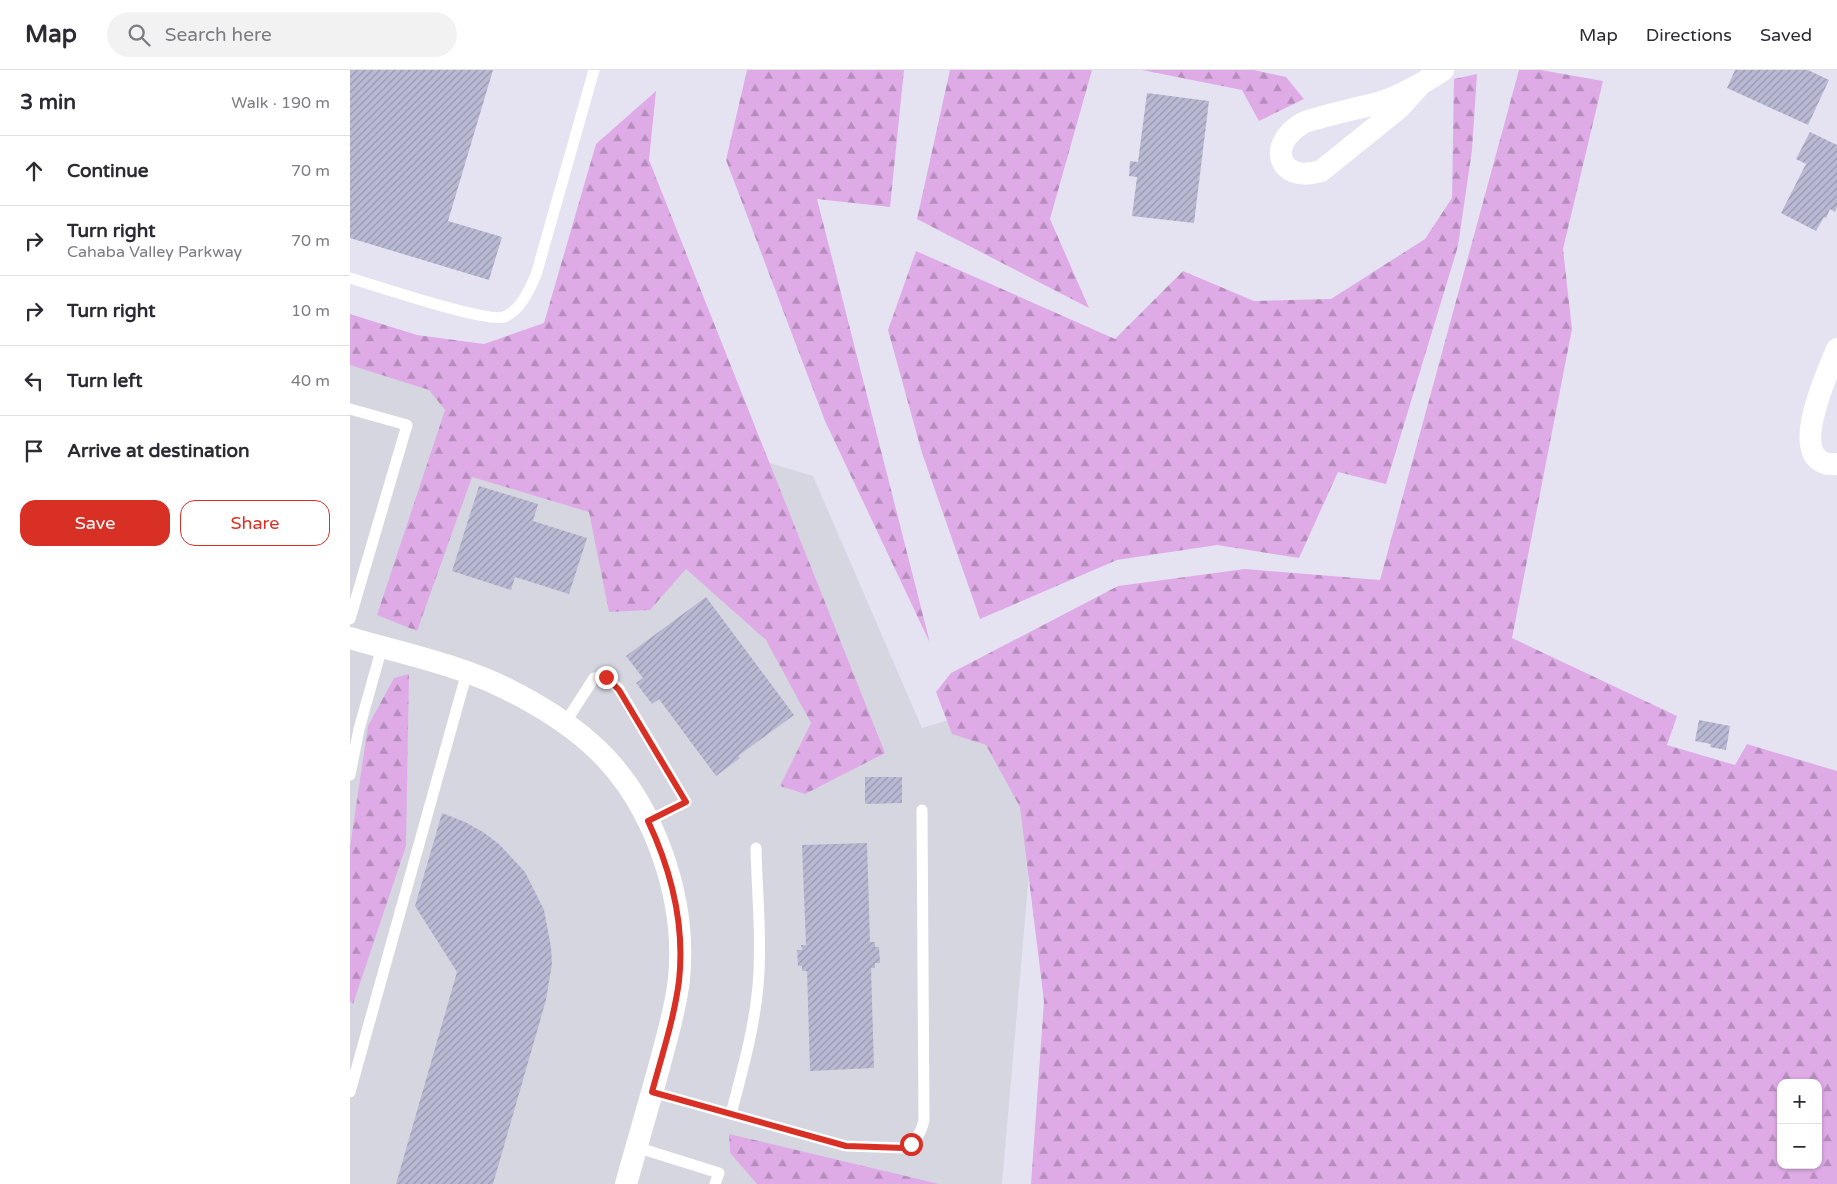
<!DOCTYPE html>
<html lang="en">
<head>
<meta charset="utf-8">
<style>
	body { margin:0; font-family:"Varela Round",sans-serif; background:#f2f2f3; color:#2b2b33 }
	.controls { position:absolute; right:15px; bottom:15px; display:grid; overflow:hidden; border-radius:10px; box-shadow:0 1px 4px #0004 }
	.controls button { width:45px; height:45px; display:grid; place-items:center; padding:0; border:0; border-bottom:1px solid #e1e1e2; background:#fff; color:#2b2b33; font:25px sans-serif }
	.stop { position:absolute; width:15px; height:15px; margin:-11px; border:4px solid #d93025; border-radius:50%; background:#fff }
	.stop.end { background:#d93025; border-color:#fff; box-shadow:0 1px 5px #0008 }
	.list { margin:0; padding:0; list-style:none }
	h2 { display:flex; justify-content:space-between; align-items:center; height:65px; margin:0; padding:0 20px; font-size:21px }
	h2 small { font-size:16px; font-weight:400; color:#7c7c81 }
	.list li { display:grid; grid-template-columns:32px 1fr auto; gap:15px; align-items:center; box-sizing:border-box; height:70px; padding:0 20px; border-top:1px solid #e1e1e2 }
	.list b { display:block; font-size:19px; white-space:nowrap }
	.list p { margin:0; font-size:16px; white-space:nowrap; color:#7c7c81 }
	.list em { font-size:16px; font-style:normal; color:#7c7c81 }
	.actions { display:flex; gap:10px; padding:15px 20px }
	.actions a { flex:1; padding:11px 0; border:1px solid #d93025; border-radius:15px; text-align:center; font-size:18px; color:#d93025 }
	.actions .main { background:#d93025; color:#fff }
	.icon { flex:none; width:28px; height:28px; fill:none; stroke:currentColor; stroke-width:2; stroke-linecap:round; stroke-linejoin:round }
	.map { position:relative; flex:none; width:1487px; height:1114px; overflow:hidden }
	header { display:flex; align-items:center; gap:30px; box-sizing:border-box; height:70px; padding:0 25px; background:#fff; border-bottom:1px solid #e1e1e2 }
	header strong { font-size:24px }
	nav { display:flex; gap:28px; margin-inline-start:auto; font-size:18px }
	.search { width:350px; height:45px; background:#f2f2f3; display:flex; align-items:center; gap:12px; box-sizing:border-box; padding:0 18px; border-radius:28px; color:#7c7c81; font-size:19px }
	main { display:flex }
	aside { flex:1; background:#fff }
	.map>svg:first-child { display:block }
	.industrial { fill:#d6d6e1 }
	.forest { fill:url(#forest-firs); fill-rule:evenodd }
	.building { fill:url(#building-hatch) }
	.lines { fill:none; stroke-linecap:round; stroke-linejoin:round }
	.lane { stroke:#fff; stroke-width:11 }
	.street { stroke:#fff; stroke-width:22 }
	.route { stroke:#d93025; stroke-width:6 }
</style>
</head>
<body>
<header>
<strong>Map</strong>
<div class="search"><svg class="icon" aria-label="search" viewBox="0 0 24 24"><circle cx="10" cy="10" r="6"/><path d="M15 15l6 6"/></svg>Search here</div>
<nav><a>Map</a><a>Directions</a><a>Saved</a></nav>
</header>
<main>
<aside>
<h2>3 min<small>Walk · 190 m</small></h2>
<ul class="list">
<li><svg class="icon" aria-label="ahead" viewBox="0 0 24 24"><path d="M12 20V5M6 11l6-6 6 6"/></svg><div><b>Continue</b></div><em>70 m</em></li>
<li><svg class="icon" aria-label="right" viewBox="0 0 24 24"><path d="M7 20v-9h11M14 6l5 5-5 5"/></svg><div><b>Turn right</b><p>Cahaba Valley Parkway</p></div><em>70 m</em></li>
<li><svg class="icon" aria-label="right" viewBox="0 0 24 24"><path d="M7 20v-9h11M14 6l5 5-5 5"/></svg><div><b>Turn right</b></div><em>10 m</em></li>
<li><svg class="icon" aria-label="left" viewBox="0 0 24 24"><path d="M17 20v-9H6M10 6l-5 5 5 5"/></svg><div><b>Turn left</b></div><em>40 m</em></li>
<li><svg class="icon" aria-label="arrive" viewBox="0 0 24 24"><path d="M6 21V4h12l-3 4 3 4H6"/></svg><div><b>Arrive at destination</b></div></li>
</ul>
<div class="actions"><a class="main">Save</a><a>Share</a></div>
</aside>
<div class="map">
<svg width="1487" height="1114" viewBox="0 0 1487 1114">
	<defs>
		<pattern id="forest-firs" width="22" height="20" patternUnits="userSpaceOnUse" patternTransform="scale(1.25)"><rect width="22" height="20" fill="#dfabe7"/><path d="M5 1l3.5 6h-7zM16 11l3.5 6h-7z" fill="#b68cbd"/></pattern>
		<pattern id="building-hatch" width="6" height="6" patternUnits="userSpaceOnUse" patternTransform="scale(1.25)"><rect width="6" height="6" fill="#b9b9d3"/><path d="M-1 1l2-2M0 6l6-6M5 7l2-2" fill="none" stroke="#9797ad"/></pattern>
	</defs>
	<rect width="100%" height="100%" fill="#e5e3f2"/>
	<!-- industrial -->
	<polygon class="industrial" points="0,267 463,406 572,658 655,633 685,735 652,1114 0,1114"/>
	<!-- forest -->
	<g class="forest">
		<polygon points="397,0 554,0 540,137 467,129 580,573 475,351 376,90"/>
		<polygon points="600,0 742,0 700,149 739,238 567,149"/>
		<polygon points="792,0 904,0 936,7 954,29 909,51 892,20"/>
		<path d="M1169,0h22l62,11 -40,168 9,80 -60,309 165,78 -10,29 68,20 12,-21 90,27v413h-806l13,-183 -24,-194 -34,-62 -34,-11 -16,-42 15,-19 167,-87 127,-17 135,11zM1431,1013h37v82h-37z"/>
		<polygon points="1127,4 1122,80 1108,176 1036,414 988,402 949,488 867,475 767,490 630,549 572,383 538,260 566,181 765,269 833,201 904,231 981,229 1075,169 1102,128 1104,9"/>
		<polygon points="306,21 299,90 535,683 455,724 430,716 461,653 416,570 336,499 300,540 259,542 239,442 122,407 67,561 27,545 95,340 79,320 0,295 0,244 67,265 134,274 194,253 246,74"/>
		<polygon points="59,604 56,776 3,934 0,931 0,777 18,656 44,608"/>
		<polygon points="379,1064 589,1114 407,1114 380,1083"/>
	</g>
	<!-- building -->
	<g class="building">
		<polygon points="0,0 143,0 98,151 152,167 139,210 0,168"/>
		<polygon points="1385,0 1458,0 1479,10 1458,55 1377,18"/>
		<polygon points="797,23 859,31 844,153 782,146 787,107 779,106 780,91 788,92"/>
		<polygon points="1460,62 1487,75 1487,137 1485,142 1480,139 1476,148 1474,147 1466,161 1431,143 1456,94 1446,89"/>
		<polygon points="129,416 188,434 183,451 237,468 219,524 165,507 161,520 102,501"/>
		<polygon points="356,527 444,645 388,686 390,688 366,706 309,629 302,634 286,613 293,608 276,586"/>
		<polygon points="1349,650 1380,656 1376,680 1360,677 1361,674 1345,671"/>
		<polygon points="515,707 552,707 552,733 515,734"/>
		<polygon points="92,743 115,752 133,762 149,774 175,802 194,840 201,877 202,894 196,930 143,1114 46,1114 107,902 65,836"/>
		<polygon points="517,773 520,872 525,872 525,877 529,877 530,893 525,893 525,898 521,898 524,998 460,1001 457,901 452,901 452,896 448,896 447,880 452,880 451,875 456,875 452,775"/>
	</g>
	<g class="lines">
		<!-- lane -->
		<g class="lane">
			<path d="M0,208c24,7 136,45 154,39 17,-7 25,-27 32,-42l58,-205"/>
			<polyline points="0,339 57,355 0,549"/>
			<polyline points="215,653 244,608 256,607 269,619 336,732 298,751"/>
			<polyline points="0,705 9,659 32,577"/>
			<polyline points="0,1022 117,602"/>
			<path d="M302,1022l194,54 58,2c12,-6 17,-15 20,-28l-2,-310"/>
			<path d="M381,1044c11,-42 23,-84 27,-128 4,-45 -1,-93 -2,-138"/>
			<polyline points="286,1077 369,1103 365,1114"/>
		</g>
		<!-- street -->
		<g class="street">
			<path d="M1069,16l-21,23 -77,62c-42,13 -56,-26 -18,-48 6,-3 13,-4 19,-6 18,-5 37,-9 56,-14 23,-7 44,-19 65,-33"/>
			<path d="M1487,279c-9,23 -42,93 -18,111 5,4 11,5 18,4"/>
			<path d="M0,568c51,15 106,26 155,50 30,15 59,32 85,55 63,55 97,154 89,236 -3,29 -12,57 -19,85 -11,40 -23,80 -34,120"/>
		</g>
	</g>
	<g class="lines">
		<!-- route -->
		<path class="route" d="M256,607l13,13 67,112 -38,19c23,49 37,105 31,160 -5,38 -17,74 -27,111l194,54 58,2 7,-4"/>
	</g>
</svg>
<div class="controls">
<button>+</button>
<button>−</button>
</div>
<div class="stop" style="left:561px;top:1074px"></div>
<div class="stop end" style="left:256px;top:607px"></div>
</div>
</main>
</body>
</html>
